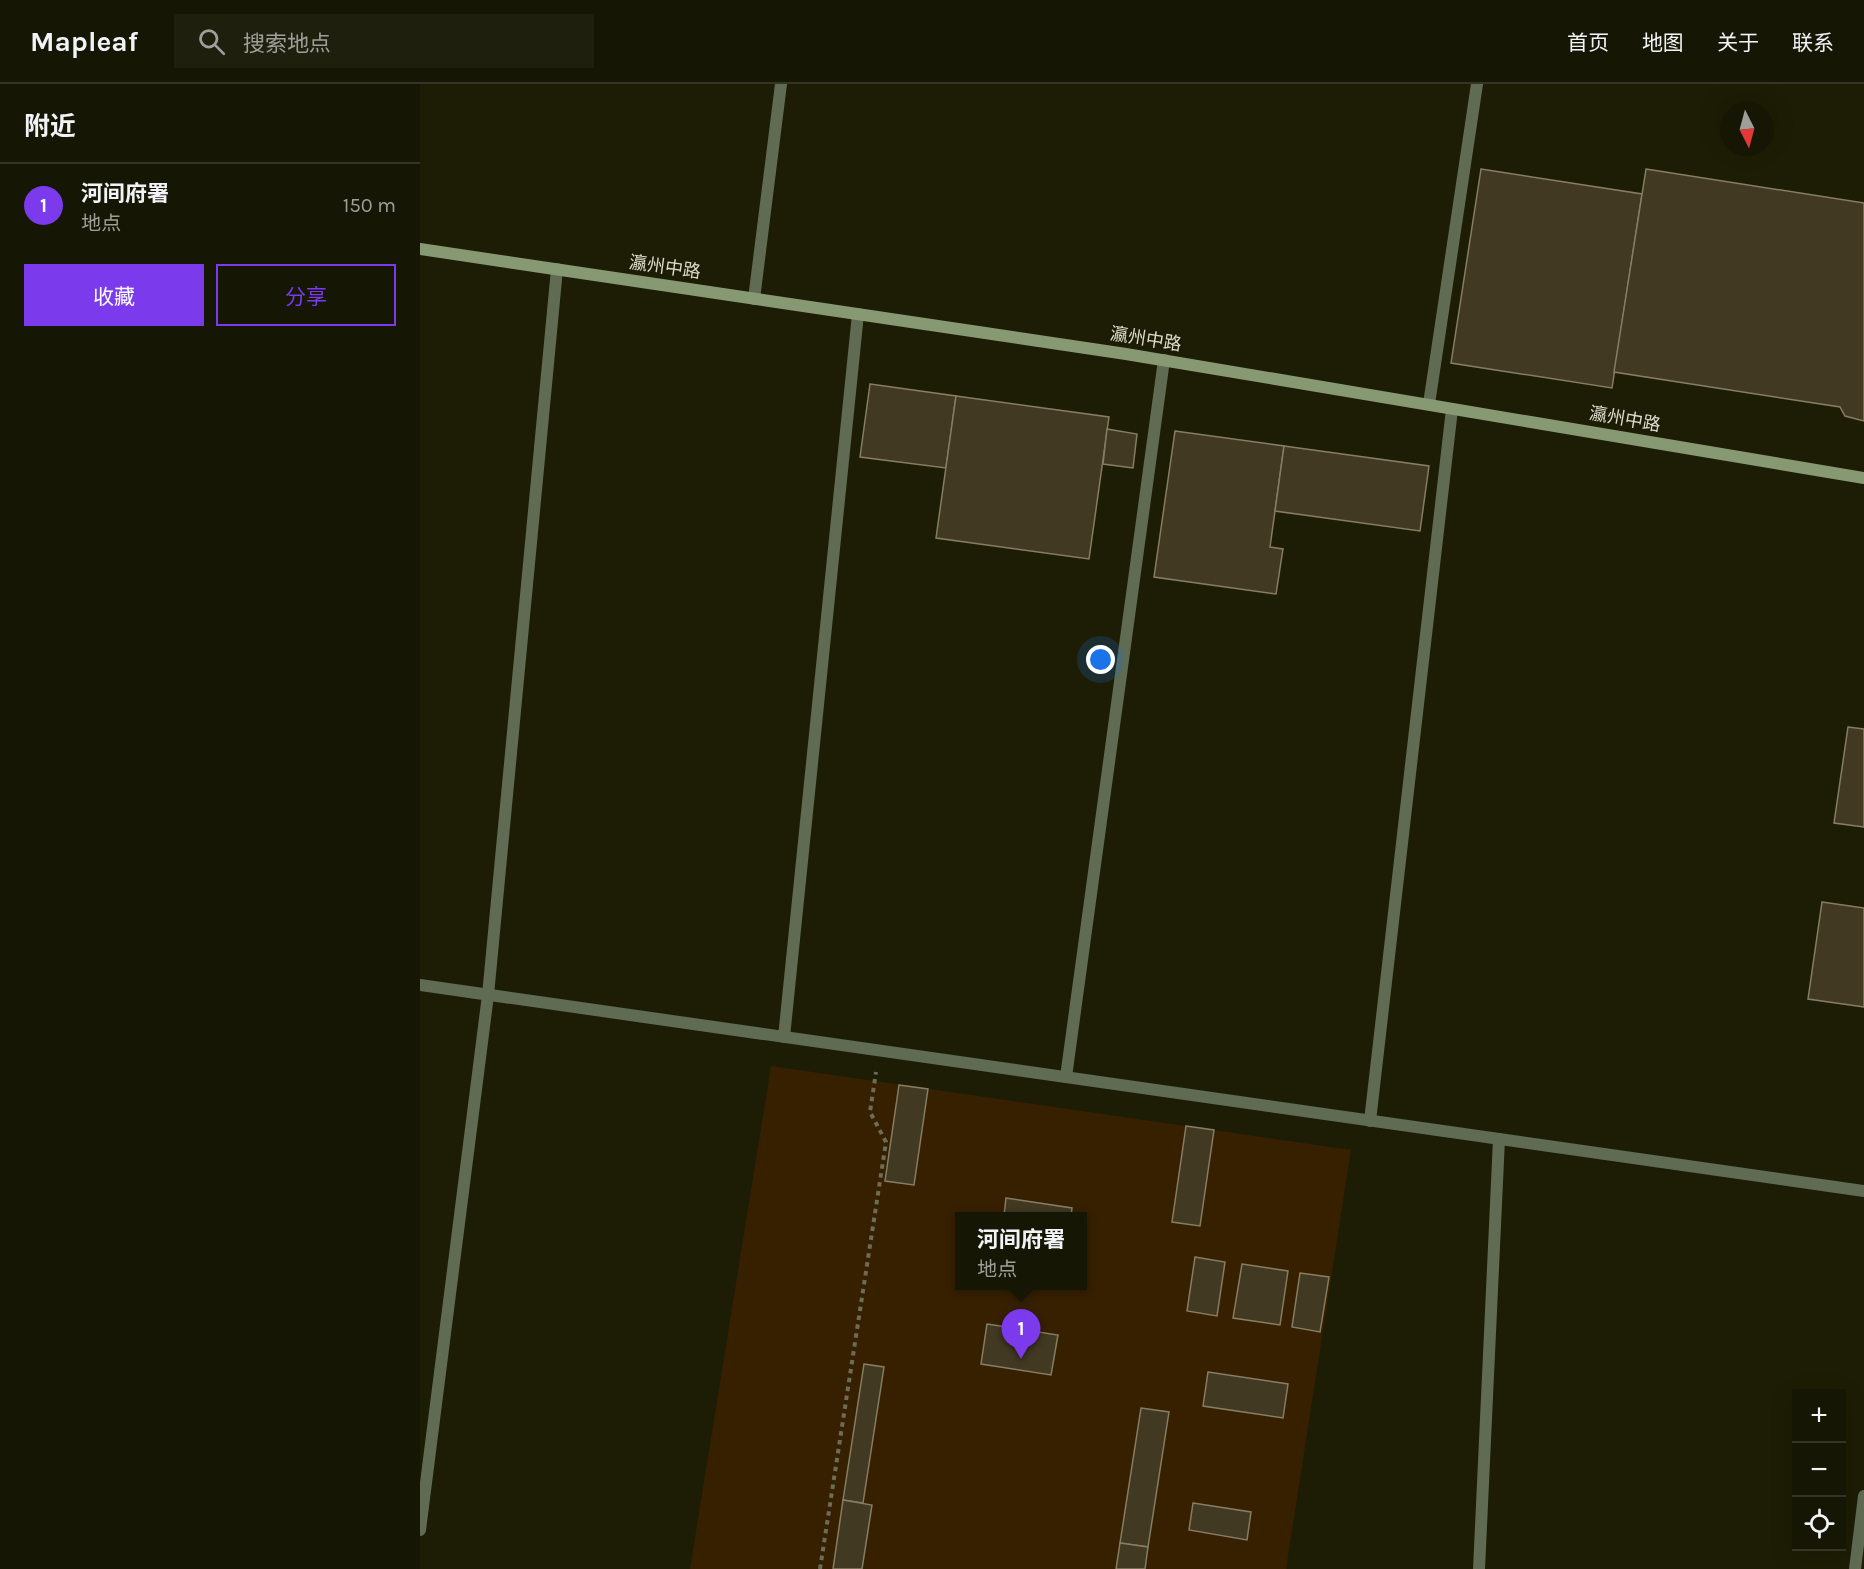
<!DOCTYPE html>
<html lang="zh">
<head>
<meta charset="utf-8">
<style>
	body { margin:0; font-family:Karla,"Noto Sans SC",sans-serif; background:#1f1f0e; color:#f1f3f6 }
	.controls { position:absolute; right:18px; bottom:18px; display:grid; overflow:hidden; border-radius:0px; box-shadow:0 6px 24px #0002 }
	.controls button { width:54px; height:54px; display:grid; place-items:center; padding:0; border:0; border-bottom:2px solid #353526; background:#161604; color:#f1f3f6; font:30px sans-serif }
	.compass { position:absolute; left:1300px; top:18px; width:54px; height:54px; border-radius:50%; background:#161604; box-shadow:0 6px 24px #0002; rotate:174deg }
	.you { position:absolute; left:681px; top:576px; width:21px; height:21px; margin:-15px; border:4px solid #fff; border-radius:50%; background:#1a73e8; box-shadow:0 0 0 9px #1a73e833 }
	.badge { display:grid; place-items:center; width:39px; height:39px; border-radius:50%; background:#7c3aed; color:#fff; font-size:20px; font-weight:700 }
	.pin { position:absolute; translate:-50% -50px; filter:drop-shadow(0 2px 3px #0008) }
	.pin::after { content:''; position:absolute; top:32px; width:21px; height:18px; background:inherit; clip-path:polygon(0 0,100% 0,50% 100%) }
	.popup { position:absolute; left:535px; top:1128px; width:132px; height:78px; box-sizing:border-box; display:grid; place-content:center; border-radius:0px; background:#161604; filter:drop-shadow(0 2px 4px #0005); font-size:20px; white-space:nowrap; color:#9e9f9a }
	.popup b { font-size:22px; color:#f1f3f6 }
	.popup::after { content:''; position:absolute; left:50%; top:100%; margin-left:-12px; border:12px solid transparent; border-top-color:#161604 }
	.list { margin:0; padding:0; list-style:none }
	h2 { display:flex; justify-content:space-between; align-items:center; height:78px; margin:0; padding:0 24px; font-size:26px }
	h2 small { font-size:20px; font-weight:400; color:#9e9f9a }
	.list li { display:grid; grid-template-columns:39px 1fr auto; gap:18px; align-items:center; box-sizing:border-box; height:84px; padding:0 24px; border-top:2px solid #353526 }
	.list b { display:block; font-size:22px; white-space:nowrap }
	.list p { margin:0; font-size:20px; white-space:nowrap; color:#9e9f9a }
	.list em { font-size:20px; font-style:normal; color:#9e9f9a }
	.actions { display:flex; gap:12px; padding:18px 24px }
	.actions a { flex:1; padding:14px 0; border:2px solid #7c3aed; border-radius:0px; text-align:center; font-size:21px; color:#7c3aed }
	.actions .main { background:#7c3aed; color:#fff }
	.icon { flex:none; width:33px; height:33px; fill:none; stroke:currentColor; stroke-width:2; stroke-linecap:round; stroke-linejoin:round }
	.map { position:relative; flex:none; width:1444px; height:1485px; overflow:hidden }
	header { display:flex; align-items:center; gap:36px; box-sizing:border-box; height:84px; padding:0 30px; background:#161604; border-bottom:2px solid #353526 }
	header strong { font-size:28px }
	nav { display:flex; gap:33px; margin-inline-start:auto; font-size:21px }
	.search { width:420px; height:54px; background:#1f1f0e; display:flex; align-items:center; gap:15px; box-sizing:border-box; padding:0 21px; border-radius:0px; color:#9e9f9a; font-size:22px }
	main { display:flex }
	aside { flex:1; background:#161604 }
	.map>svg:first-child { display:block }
	.green { fill:#372000; fill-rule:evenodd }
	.building { fill:#413921; stroke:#867d63; stroke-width:1.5 }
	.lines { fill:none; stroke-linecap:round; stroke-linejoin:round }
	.path { stroke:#6c6d59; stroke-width:4; stroke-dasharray:4.5 4.5; stroke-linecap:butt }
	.minor { stroke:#606b54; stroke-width:12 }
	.tertiary { stroke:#606b54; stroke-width:12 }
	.secondary { stroke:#879973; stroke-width:12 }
	.labels { text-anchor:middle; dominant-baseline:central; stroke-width:4.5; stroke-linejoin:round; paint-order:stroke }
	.street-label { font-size:18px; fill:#dbdccd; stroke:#1d1d05 }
</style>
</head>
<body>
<header>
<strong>Mapleaf</strong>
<div class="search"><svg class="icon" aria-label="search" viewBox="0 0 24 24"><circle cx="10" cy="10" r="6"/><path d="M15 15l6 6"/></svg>搜索地点</div>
<nav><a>首页</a><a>地图</a><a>关于</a><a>联系</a></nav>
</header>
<main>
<aside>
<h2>附近<small></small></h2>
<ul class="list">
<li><span class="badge">1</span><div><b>河间府署</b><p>地点</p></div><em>150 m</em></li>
</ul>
<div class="actions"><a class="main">收藏</a><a>分享</a></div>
</aside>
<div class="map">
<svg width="1444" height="1485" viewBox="0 0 1444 1485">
	<rect width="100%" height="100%" fill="#1d1d05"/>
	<!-- green -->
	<path class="green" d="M351,982l580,84 -65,419h-596zM540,1132h122v70h-122z"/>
	<!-- building -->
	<g class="building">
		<polygon points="1061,85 1222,110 1192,304 1031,279"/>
		<polygon points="1226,85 1444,119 1444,337 1425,332 1420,323 1194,288"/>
		<polygon points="450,300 536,312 526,384 440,373"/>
		<polygon points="536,312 689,333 669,475 516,454"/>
		<polygon points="687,345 717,350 713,384 683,380"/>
		<polygon points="755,347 864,362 850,463 863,465 856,510 734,493"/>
		<polygon points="864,362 1009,382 1000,447 855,427"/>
		<polygon points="1428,643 1444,645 1444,743 1414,739"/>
		<polygon points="1402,818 1444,824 1444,923 1388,915"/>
		<polygon points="479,1001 508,1005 494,1101 465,1097"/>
		<polygon points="766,1042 794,1046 780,1142 752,1138"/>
		<polygon points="586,1114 652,1124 651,1132 584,1132"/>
		<polygon points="775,1173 805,1178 797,1232 767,1227"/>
		<polygon points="822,1180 868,1187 860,1241 813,1234"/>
		<polygon points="880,1189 909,1193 900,1248 872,1243"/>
		<polygon points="567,1240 638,1251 631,1291 561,1280"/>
		<polygon points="444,1280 464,1283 443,1419 423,1416"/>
		<polygon points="788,1288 868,1300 863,1334 783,1322"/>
		<polygon points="721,1324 749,1328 728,1463 700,1459"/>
		<polygon points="423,1416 452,1421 442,1485 413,1485"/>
		<polygon points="773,1419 831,1428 827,1456 769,1446"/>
		<polygon points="700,1459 728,1463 725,1485 696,1485"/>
	</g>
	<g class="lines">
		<!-- path -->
		<polyline class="path" points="400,1485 466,1058 450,1028 456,988"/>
		<!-- minor -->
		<g class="minor">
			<polyline points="334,215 361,0"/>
			<polyline points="1009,320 1057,0"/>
			<polyline points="364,953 438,230"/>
			<polyline points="646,993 744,276"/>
			<polyline points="950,1037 1032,325"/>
			<polyline points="0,1446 68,911 137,185"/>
			<polyline points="1059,1485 1079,1055"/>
		</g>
		<!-- tertiary -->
		<g class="tertiary">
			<polyline points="0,901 1444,1107"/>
			<polyline points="1435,1485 1444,1412"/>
		</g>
		<!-- secondary -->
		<polyline class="secondary" points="0,165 706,270 1444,394"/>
	</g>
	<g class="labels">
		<!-- street labels -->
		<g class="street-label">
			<text transform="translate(245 183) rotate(8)">瀛州中路</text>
			<text transform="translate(726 255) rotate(9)">瀛州中路</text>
			<text transform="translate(1205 335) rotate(10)">瀛州中路</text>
		</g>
	</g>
</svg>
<div class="controls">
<button>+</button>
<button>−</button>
<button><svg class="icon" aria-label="locate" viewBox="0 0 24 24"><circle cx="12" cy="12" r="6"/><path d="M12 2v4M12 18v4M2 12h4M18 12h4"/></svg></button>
</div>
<svg class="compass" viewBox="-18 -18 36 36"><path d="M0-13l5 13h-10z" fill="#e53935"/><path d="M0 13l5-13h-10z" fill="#9e9f9a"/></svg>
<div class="you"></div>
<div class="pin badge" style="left:601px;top:1275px">1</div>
<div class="popup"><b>河间府署</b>地点</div>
</div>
</main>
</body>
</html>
